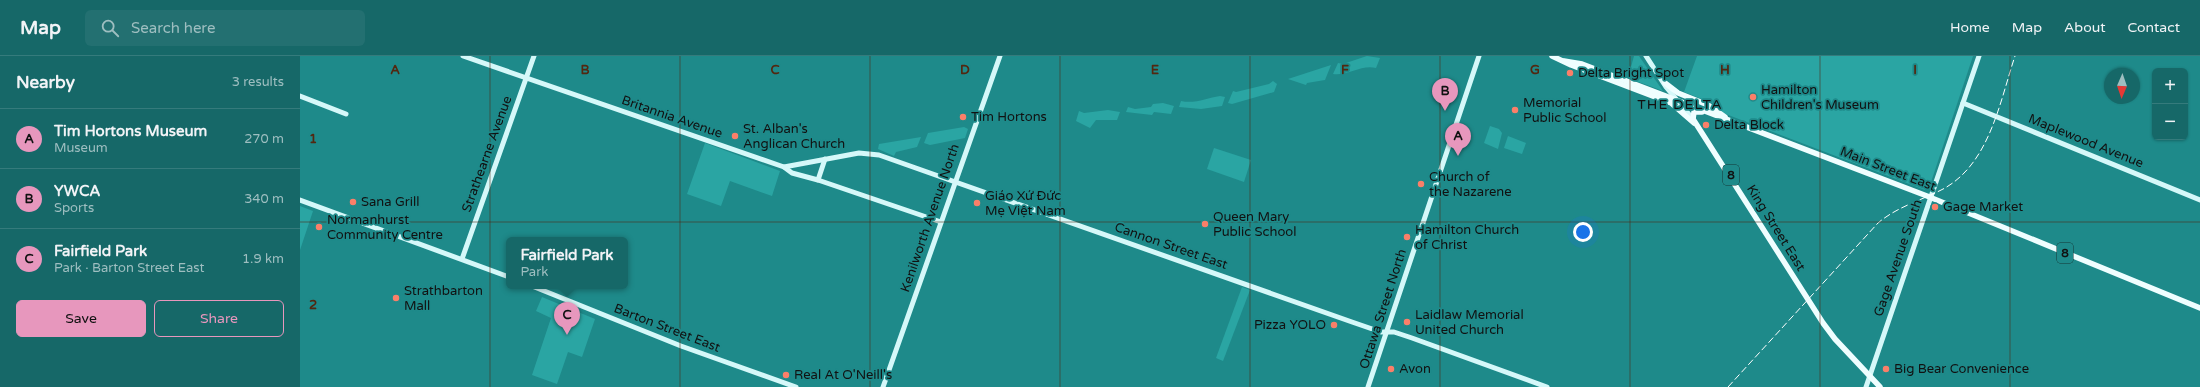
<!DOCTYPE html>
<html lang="en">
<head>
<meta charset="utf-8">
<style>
	body { margin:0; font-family:"Varela Round",sans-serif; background:#237071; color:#f1f3f6 }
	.controls { position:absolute; right:12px; top:12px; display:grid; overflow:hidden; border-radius:6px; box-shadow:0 1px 3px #0004 }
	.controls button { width:36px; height:36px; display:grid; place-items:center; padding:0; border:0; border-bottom:1px solid #357b7c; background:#166868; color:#f1f3f6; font:20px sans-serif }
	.compass { position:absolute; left:1804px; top:12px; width:36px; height:36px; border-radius:50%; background:#166868; box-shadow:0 1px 3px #0004; rotate:182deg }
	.you { position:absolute; left:1283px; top:176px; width:14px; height:14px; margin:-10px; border:3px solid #fff; border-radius:50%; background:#1a73e8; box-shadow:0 0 0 6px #1a73e833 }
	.badge { display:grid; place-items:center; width:26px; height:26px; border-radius:50%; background:#e797bd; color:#111; font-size:13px; font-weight:700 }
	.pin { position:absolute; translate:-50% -33px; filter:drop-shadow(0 1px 2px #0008) }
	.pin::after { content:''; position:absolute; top:21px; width:14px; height:12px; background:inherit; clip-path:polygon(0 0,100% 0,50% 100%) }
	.popup { position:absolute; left:206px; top:181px; width:122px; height:52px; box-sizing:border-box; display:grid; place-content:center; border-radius:6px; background:#166868; filter:drop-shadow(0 1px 3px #0005); font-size:13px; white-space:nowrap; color:#9ebec0 }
	.popup b { font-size:15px; color:#f1f3f6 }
	.popup::after { content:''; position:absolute; left:50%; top:100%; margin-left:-8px; border:8px solid transparent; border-top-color:#166868 }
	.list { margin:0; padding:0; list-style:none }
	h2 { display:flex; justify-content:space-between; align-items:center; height:52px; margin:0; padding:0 16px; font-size:17px }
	h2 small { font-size:13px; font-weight:400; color:#9ebec0 }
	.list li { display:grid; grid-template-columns:26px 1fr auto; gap:12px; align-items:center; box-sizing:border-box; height:60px; padding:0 16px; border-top:1px solid #357b7c }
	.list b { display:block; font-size:15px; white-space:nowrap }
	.list p { margin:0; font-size:13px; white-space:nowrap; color:#9ebec0 }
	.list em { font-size:13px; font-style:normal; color:#9ebec0 }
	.actions { display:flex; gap:8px; padding:12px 16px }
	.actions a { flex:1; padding:9px 0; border:1px solid #e797bd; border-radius:6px; text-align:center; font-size:14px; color:#e797bd }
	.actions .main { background:#e797bd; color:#111 }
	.icon { flex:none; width:22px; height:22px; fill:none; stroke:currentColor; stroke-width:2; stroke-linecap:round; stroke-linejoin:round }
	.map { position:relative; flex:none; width:1900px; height:331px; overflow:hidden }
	header { display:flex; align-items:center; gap:24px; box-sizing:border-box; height:56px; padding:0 20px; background:#166868; border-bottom:1px solid #357b7c }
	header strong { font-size:19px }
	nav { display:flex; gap:22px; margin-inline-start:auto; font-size:14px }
	.search { width:280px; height:36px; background:#237071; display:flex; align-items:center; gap:10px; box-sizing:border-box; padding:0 14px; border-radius:6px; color:#9ebec0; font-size:15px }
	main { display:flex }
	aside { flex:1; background:#166868 }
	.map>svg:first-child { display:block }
	.green { fill:#2aa5a3 }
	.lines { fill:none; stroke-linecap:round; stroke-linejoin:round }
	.secondary { stroke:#d5f8f9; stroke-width:5 }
	.primary { stroke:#effeff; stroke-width:5.5 }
	.rail { stroke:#fff; stroke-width:1; stroke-dasharray:7 3; stroke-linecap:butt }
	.grid { fill:none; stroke:#522710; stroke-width:1; stroke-opacity:0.55 }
	.poi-dot { fill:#fb7f69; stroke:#1e8a8a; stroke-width:1.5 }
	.labels { text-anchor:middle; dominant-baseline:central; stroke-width:3.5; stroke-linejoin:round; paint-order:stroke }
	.shield { fill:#1e8a8a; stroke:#153535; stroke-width:1 }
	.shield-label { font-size:12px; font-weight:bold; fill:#111 }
	.poi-label { font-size:13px; fill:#111; stroke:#1e8a8a; text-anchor:start }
	.street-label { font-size:13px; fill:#111; stroke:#1e8a8a }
	.neighbourhood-label { font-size:14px; letter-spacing:1px; fill:#111; stroke:#1e8a8a }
	.grid-label { font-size:13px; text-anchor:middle; font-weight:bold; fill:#522710; stroke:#1e8a8a; stroke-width:3.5; stroke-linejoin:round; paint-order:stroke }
</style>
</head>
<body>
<header>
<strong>Map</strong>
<div class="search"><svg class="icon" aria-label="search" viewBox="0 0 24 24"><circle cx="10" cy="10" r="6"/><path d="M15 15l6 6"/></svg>Search here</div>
<nav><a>Home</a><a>Map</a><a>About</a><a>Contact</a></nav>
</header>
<main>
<aside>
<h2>Nearby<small>3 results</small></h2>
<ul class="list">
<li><span class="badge">A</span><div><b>Tim Hortons Museum</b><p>Museum</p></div><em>270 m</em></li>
<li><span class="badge">B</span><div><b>YWCA</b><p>Sports</p></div><em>340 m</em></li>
<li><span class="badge">C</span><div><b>Fairfield Park</b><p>Park · Barton Street East</p></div><em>1.9 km</em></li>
</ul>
<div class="actions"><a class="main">Save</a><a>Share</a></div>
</aside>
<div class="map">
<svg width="1900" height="331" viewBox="0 0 1900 331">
	<rect width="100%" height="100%" fill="#1e8a8a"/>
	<!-- green -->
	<g class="green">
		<path d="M1067,0l13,2 -4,10c-14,-4 -28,8 -43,6l5,-11 5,1z"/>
		<polygon points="1334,0 1339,0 1363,35 1328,22"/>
		<polygon points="1397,0 1673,0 1629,132 1625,134 1423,57 1412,47 1384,36"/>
		<polygon points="1031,9 1025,24 1007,27 1006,29 988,23"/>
		<polygon points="973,25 977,28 974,36 932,48 928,47 933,35 936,36 969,28"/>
		<path d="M920,40l5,1 -3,9 -21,3 -22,-2 2,-6c14,3 26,-3 39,-5z"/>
		<polygon points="863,47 874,50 871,58 854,56 852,59 826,56 828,51 835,53 851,51 853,48"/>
		<polygon points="808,54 820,56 817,64 796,64 790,72 776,65 779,55 784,57"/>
		<polygon points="1190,70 1199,73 1202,77 1198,93 1184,87"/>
		<polygon points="664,71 668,73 665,82 630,89 624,87 628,77"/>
		<polygon points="1208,80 1226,87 1222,98 1204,92"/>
		<polygon points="621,81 617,91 596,96 594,100 578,93 579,88"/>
		<polygon points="405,87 480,115 472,140 430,125 421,150 387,138"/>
		<polygon points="914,92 951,104 944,126 907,113"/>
		<polygon points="0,150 13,155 0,194"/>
		<polygon points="942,231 950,234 923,305 916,302"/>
		<polygon points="242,241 295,263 282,301 268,296 257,328 232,319 251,262 236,255"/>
	</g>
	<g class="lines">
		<!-- secondary -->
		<g class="secondary">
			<polyline points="163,0 484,111 492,117 518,124 641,166"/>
			<polyline points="1346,0 1366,31 1393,63"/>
			<polyline points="0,40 46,58"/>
			<polyline points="1663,47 1900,144"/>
			<polyline points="484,111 559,97 579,99 1052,266 1081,276 1094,276 1112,282 1247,331"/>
			<polyline points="518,124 525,103"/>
			<polyline points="0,144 209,221"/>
			<polyline points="162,203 234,0"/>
			<polyline points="232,230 381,290 496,331"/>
			<polyline points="583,331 700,0"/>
			<polyline points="1068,331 1179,0"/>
			<polyline points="1566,331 1679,0"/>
		</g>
		<!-- primary -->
		<g class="primary">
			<polyline points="1252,0 1271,9 1371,47 1394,67"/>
			<polyline points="1264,5 1282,8 1627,140 1900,252"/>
			<polyline points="1365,27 1378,37 1408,49 1425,61"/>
			<polyline points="1402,56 1394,56 1393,63 1523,267 1535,283 1580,331"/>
		</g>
		<!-- rail -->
		<path class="rail" d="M1428,331l150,-164c20,-17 45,-23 67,-35 45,-26 55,-87 70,-132"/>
	</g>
	<!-- grid -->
	<path class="grid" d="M190,0v331M380,0v331M570,0v331M760,0v331M950,0v331M1140,0v331M1330,0v331M1520,0v331M1710,0v331M0,166h1900"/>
	<!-- markers -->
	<g class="poi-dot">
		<circle cx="1270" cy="17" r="4"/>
		<circle cx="1453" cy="41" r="4"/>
		<circle cx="1215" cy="54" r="4"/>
		<circle cx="663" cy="61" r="4"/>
		<circle cx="1406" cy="69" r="4"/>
		<circle cx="435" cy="80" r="4"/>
		<circle cx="1121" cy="128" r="4"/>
		<circle cx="53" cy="146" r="4"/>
		<circle cx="677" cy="147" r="4"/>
		<circle cx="1635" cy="151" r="4"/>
		<circle cx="905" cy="168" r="4"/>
		<circle cx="19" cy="171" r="4"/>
		<circle cx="1107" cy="181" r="4"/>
		<circle cx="96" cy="242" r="4"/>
		<circle cx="1107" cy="266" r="4"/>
		<circle cx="1034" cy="269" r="4"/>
		<circle cx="1091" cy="313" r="4"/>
		<circle cx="1586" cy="313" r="4"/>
		<circle cx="486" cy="319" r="4"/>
	</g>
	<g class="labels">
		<!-- shield labels -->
		<g class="shield">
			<rect x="1423" y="109" width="16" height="20" rx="3"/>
			<rect x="1757" y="187" width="16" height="20" rx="3"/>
		</g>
		<g class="shield-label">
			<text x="1431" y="119">8</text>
			<text x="1765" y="197">8</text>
		</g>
		<!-- poi labels -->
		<g class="poi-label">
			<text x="1278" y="17">Delta Bright Spot</text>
			<text x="1461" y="34">Hamilton<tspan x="1461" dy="15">Children's Museum</tspan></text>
			<text x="1223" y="47">Memorial<tspan x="1223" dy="15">Public School</tspan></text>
			<text x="671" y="61">Tim Hortons</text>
			<text x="1414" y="69">Delta Block</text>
			<text x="443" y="73">St. Alban's<tspan x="443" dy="15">Anglican Church</tspan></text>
			<text x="1129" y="121">Church of<tspan x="1129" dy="15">the Nazarene</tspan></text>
			<text x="685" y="140">Giáo Xứ Đức<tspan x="685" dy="15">Mẹ Việt Nam</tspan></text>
			<text x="61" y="146">Sana Grill</text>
			<text x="1643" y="151">Gage Market</text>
			<text x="913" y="161">Queen Mary<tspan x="913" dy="15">Public School</tspan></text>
			<text x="27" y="164">Normanhurst<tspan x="27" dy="15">Community Centre</tspan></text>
			<text x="1115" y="174">Hamilton Church<tspan x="1115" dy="15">of Christ</tspan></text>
			<text x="104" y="235">Strathbarton<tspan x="104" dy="15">Mall</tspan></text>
			<text x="1115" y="259">Laidlaw Memorial<tspan x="1115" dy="15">United Church</tspan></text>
			<text x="1026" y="269" text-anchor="end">Pizza YOLO</text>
			<text x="1099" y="313">Avon</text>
			<text x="1594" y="313">Big Bear Convenience</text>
			<text x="494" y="319">Real At O'Neill's</text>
		</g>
		<!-- street labels -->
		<g class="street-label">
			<text transform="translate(372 61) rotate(19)">Britannia Avenue</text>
			<text transform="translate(1786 85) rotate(22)">Maplewood Avenue</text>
			<text transform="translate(187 98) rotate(-70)">Strathearne Avenue</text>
			<text transform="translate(1588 113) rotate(21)">Main Street East</text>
			<text transform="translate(630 162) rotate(-71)">Kenilworth Avenue North</text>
			<text transform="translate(1476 172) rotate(58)">King Street East</text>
			<text transform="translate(871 190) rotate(19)">Cannon Street East</text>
			<text transform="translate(1598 202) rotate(-71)">Gage Avenue South</text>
			<text transform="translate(1083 253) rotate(-72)">Ottawa Street North</text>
			<text transform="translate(367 272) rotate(21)">Barton Street East</text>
		</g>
		<!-- neighbourhood labels -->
		<g class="neighbourhood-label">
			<text x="1380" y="48">THE DELTA</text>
		</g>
	</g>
	<g class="grid-label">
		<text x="95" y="18">A</text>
		<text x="285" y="18">B</text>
		<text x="475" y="18">C</text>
		<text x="665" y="18">D</text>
		<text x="855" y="18">E</text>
		<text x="1045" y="18">F</text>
		<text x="1235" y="18">G</text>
		<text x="1425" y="18">H</text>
		<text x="1615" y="18">I</text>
		<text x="13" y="87">1</text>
		<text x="13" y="253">2</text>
	</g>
</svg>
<div class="controls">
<button>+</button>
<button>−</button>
</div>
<svg class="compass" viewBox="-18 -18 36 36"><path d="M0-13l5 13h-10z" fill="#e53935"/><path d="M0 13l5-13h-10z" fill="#9ebec0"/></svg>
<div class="you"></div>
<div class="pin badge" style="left:1158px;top:100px">A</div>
<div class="pin badge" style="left:1145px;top:55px">B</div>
<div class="pin badge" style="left:267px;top:279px">C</div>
<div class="popup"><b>Fairfield Park</b>Park</div>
</div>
</main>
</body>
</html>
